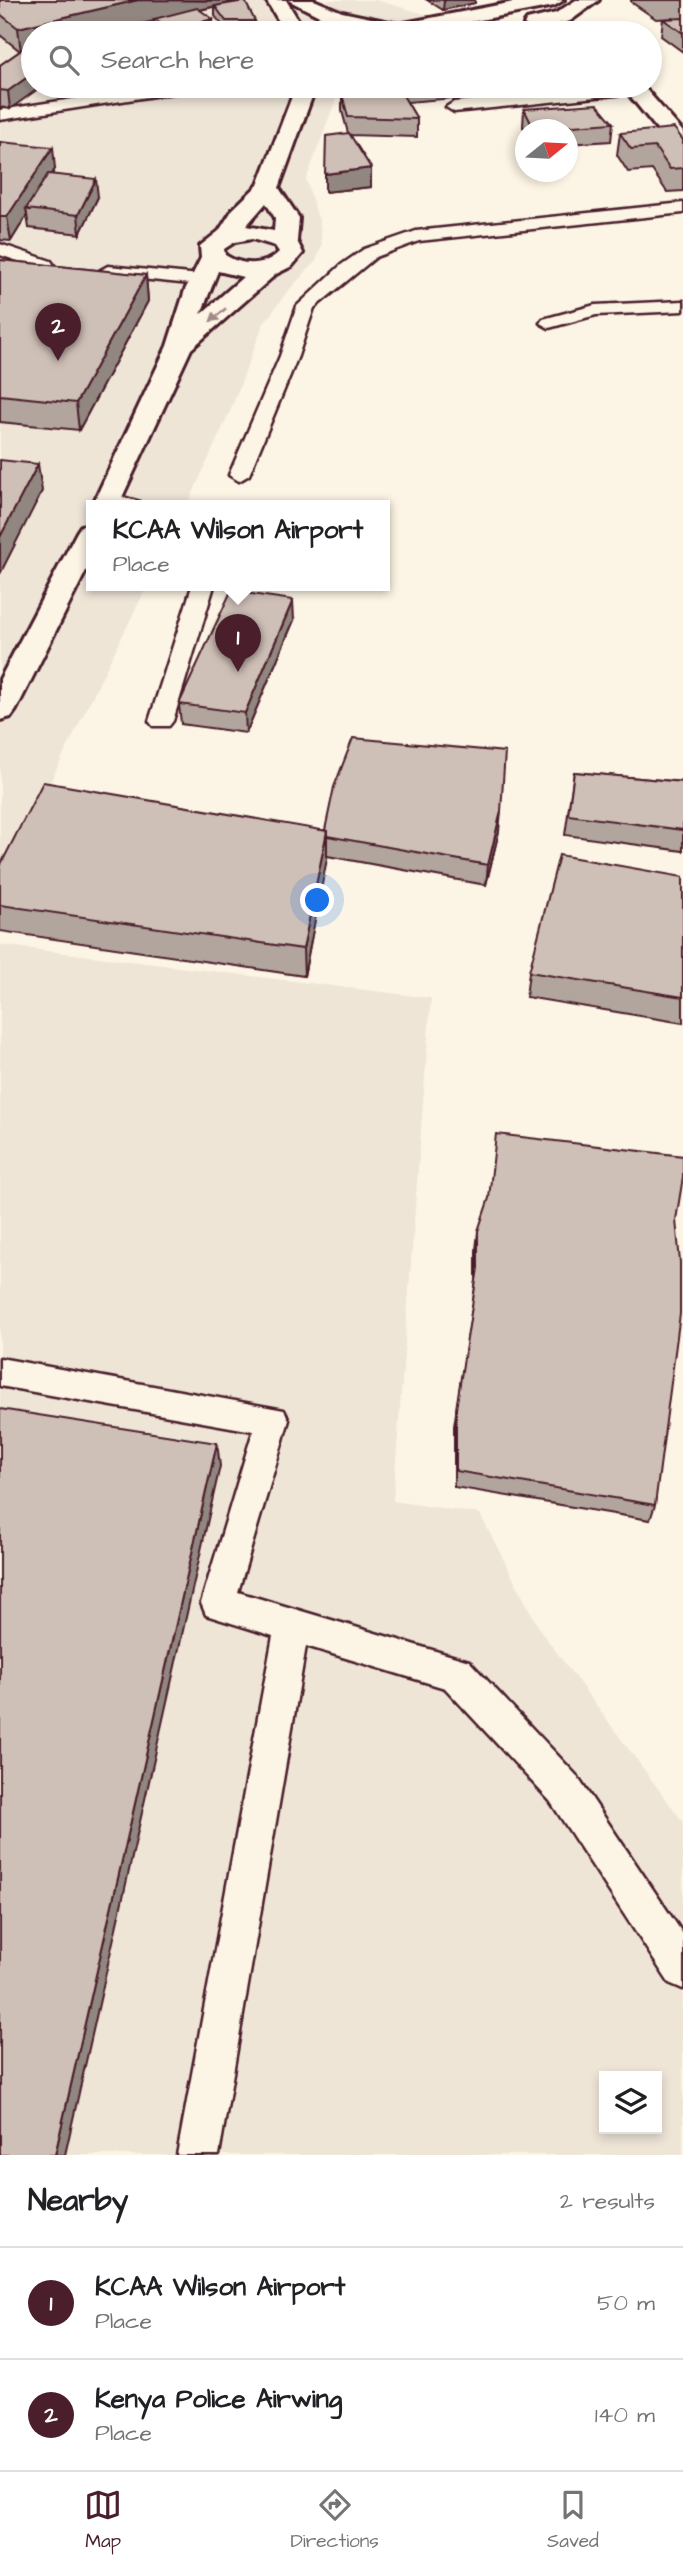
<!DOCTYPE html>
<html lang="en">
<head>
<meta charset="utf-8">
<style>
	body { margin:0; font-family:"Architects Daughter",sans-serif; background:#f6f6f6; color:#202124 }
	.controls { position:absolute; right:21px; bottom:21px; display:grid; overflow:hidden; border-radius:0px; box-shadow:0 4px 10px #0003 }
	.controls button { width:63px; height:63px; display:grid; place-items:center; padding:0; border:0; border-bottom:2px solid #e0e0e0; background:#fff; color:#202124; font:35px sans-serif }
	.compass { position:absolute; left:515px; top:119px; width:63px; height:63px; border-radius:50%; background:#fff; box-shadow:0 4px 10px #0003; rotate:72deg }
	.you { position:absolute; left:318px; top:901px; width:24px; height:24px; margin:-18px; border:5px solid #fff; border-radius:50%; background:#1a73e8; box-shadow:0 0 0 10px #1a73e833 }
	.badge { display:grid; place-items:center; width:46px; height:46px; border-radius:50%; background:#4a1f2b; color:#fff; font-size:23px; font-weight:700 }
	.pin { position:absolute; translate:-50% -58px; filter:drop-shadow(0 2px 4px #0008) }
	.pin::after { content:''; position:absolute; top:37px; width:24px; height:21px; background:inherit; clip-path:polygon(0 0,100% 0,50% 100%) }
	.popup { position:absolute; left:86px; top:500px; width:304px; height:91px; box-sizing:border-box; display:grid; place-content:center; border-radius:0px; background:#fff; filter:drop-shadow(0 2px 5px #0005); font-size:23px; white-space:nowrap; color:#757577 }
	.popup b { font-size:26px; color:#202124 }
	.popup::after { content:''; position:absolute; left:50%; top:100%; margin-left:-14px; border:14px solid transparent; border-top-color:#fff }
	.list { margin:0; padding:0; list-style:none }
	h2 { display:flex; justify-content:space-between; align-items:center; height:91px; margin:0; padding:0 28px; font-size:30px }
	h2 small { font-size:23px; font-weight:400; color:#757577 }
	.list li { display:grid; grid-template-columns:46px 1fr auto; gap:21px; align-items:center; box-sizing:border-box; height:112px; padding:0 28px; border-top:2px solid #e0e0e0 }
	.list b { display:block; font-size:26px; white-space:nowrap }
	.list p { margin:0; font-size:23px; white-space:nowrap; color:#757577 }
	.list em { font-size:23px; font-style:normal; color:#757577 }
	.icon { flex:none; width:38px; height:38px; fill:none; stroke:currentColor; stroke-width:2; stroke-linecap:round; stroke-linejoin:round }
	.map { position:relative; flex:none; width:683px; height:2155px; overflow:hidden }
	.search { position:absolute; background:#fff; box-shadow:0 4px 10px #0003; left:21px; right:21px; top:21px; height:77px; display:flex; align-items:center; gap:18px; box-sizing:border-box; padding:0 24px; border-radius:38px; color:#757577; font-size:26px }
	.sheet { height:315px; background:#fff }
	nav { display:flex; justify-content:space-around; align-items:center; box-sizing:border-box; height:98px; border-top:2px solid #e0e0e0; background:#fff; font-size:19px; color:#757577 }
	nav a { display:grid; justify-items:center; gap:4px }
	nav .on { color:#4a1f2b }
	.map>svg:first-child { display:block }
	.built { fill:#eee5d7; fill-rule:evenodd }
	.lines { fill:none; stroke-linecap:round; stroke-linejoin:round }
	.service-casing { stroke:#4a1f2b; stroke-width:5 }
	.minor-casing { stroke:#4a1f2b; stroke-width:6 }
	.service { fill:#fcf5e5; fill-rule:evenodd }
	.minor { fill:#fcf5e5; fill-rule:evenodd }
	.wall { fill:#b2a59d; stroke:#4a1f2b; stroke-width:2 }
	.shaded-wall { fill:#918680; stroke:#4a1f2b; stroke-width:2 }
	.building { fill:#cfc0b7; stroke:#4a1f2b; stroke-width:2 }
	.oneway { fill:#a38a88 }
</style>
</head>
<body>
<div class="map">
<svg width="683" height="2155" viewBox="0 0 683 2155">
	<rect width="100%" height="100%" fill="#fcf5e5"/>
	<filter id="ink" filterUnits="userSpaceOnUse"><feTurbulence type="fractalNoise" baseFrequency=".0143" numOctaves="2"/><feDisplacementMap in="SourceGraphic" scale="14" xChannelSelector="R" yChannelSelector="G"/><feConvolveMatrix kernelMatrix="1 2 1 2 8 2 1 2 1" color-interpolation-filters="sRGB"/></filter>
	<g filter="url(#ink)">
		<!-- built -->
		<g class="built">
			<polygon points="0,0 375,0 429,15 454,33 33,33 33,86 357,86 339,91 306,180 320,224 322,245 316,261 287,292 263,325 231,409 187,506 91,506 91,586 147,586 0,884"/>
			<path d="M0,945l431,53 -38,503 87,13 60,116 143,192v333h-683zM604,2076h53v53h-53z"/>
		</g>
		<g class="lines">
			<!-- service casing -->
			<g class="service-casing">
				<g id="service">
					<polygon points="158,86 194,86 186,91 0,120 0,110"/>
					<polygon points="612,86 642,88 634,93 454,112 446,107 454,102"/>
					<polygon points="683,203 683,213 419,241 376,257 314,308 298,356 249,475 239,481 229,475 280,356 297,306 341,265 364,249 416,231"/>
					<polygon points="0,244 51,261 54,265 45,270 0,255"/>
					<polygon points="108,266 200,275 209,280 200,285 102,275 99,271"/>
					<polygon points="683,301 683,311 596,315 549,328 540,323 543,319 595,305"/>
					<polygon points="108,493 140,502 143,506 101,503 98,499"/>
					<polygon points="192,586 214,586 173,721 169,726 153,726 149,721"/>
					<polygon points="0,1358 284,1410 289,1420 238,1592 469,1661 576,1775 683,1934 683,1989 669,1983 550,1801 445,1688 306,1646 219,2155 177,2155 273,1636 206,1615 201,1603 253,1431 0,1386"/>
				</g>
			</g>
			<!-- minor casing -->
			<g class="minor-casing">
				<g id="minor">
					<polygon points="266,0 286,0 306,33 286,33"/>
					<polygon points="288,0 314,0 342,12 399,24 524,0 564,0 554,6 412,33 372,33 374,31 329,21"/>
					<polygon points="576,0 599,0 570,21 534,30 524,24 527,20 556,13"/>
					<path d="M296,86h20l-37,102 20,30 -2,23 6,12 -11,13 -16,8 -85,75 -73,157 -27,2 76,-162 18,-56 16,-32 -1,-12 19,-15 14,-22 25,-24zM266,203l9,15 -1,13 -28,-5zM252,239l23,7 4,6c-15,15 -37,14 -54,3l-1,-6 11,-7zM218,271l25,6 -42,37z"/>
					<polygon points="622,86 643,86 683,132 683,153 675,151"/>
					<polygon points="91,523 91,561 16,710 11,717 0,720 0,679 77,532 81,526"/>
				</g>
			</g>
			<!-- service -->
			<use href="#service" class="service"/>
			<!-- minor -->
			<use href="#minor" class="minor"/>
		</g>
		<!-- wall -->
		<g class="wall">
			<polygon points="0,0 238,0 238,1 200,10 213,28 195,33 163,33 155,29 154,21 33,33 10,109 0,107 0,65 20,51 0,35"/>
			<polygon points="427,0 475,0 475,3 443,10"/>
			<polygon points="631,0 683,0 683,52 661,36 663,19 674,18 656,19 631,2"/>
			<polygon points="215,6 255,21 255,31 227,31 215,16"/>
			<polygon points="364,86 571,86 571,88 407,102 417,119 417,137 350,135 371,168 371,187 325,192 325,174 348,133 342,111 342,94 366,93"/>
			<polygon points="524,109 613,123 611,141 568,144 568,130 526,130 526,132 523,127"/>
			<polygon points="620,133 683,140 683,191 667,192 652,170 628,172 617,155"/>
			<polygon points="0,142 55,169 52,174 98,197 80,234 29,228 27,215 11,241 0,240"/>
			<polygon points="0,260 146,275 148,301 79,430 0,422"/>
			<polygon points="294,620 246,733 181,724 179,704"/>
			<polygon points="574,772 683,782 683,851 565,835"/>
			<polygon points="325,830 499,831 486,885 327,856 304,976 0,931 0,866"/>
			<polygon points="683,877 683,1023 526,997 529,972"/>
			<polygon points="676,1220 655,1505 650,1520 454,1487 454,1426 476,1281 476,1250 478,1231"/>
		</g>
		<!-- shaded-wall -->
		<g class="shaded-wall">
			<polygon points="138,0 238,1 156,20 154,19 154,21 101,33 33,33 33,49 21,52 18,28"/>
			<polygon points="446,0 475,0 475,3 443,10 444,1"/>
			<polygon points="213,19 213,28 195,33 173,33 173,29"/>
			<polygon points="33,73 33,86 42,86 10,109 8,91"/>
			<polygon points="53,147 55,169 30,210 26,209 27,215 11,241 7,217"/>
			<polygon points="371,168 371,187 325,192 325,174"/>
			<polygon points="96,179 98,197 80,234 78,215"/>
			<polygon points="146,275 148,301 79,430 76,403"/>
			<polygon points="38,464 42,491 0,574 0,537"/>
			<polygon points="293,600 294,620 246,733 245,713"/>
			<polygon points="501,811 499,831 486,885 488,865"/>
			<polygon points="327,831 327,859 304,976 303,949"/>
			<polygon points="217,1443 220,1466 65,2155 55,2155"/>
		</g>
		<!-- building -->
		<g class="building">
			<polygon points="0,0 138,0 18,28 0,14"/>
			<polygon points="245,1 255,21 226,21 215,6"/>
			<polygon points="197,8 213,19 173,29 154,19"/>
			<polygon points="683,18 683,33 663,19"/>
			<polygon points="50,30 67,33 45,33"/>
			<polygon points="33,42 33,73 8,91 0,90 0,65"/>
			<polygon points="370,86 394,86 370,88"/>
			<polygon points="401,92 417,119 348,117 342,94"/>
			<polygon points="597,104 613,123 534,129 524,109"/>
			<polygon points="674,128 683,140 683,168 670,169 655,147 631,149 620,133"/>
			<polygon points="349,133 371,168 325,174 326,136"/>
			<polygon points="0,142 53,147 7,217 0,217"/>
			<polygon points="48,174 96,179 78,215 26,209"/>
			<polygon points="0,260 146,275 76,403 0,395"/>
			<polygon points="0,460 38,464 0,537"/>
			<polygon points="231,591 293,600 245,713 179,704"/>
			<polygon points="353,738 505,752 501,811 488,865 327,836 327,831 325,830 334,787"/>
			<polygon points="574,772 683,782 683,830 568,815"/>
			<polygon points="43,782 327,831 303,949 0,905 0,866"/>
			<polygon points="559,855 683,877 683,997 529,972"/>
			<polygon points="496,1134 683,1156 683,1177 676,1220 680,1262 680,1314 655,1505 456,1471 456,1409 478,1268 478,1231 489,1198"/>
			<polygon points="0,1409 217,1443 55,2155 0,2155"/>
		</g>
		<!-- one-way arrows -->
		<defs><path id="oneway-solid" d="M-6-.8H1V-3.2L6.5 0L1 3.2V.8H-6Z" transform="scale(1.75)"/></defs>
		<use class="oneway" href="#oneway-solid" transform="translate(218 315) rotate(140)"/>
	</g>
</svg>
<div class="controls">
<button><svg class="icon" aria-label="layers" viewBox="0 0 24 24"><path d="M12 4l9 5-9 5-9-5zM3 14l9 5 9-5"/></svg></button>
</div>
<svg class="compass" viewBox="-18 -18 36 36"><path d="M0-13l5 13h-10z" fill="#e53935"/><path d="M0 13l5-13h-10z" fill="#757577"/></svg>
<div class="you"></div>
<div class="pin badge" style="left:238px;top:672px">1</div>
<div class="popup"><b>KCAA Wilson Airport</b>Place</div>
<div class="pin badge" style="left:58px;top:361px">2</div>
<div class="search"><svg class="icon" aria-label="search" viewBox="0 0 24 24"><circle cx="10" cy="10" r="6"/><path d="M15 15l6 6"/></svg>Search here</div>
</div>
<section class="sheet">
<h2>Nearby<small>2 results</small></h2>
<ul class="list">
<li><span class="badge">1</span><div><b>KCAA Wilson Airport</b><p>Place</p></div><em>50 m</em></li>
<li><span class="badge">2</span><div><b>Kenya Police Airwing</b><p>Place</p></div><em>140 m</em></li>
</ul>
</section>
<nav>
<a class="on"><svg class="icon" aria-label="map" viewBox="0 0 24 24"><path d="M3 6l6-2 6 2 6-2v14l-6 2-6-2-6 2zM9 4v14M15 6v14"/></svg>Map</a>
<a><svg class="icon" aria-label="directions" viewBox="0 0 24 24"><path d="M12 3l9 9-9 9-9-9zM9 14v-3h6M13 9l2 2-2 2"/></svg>Directions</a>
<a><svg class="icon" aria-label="saved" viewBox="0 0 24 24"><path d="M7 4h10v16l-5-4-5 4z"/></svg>Saved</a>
</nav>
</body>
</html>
